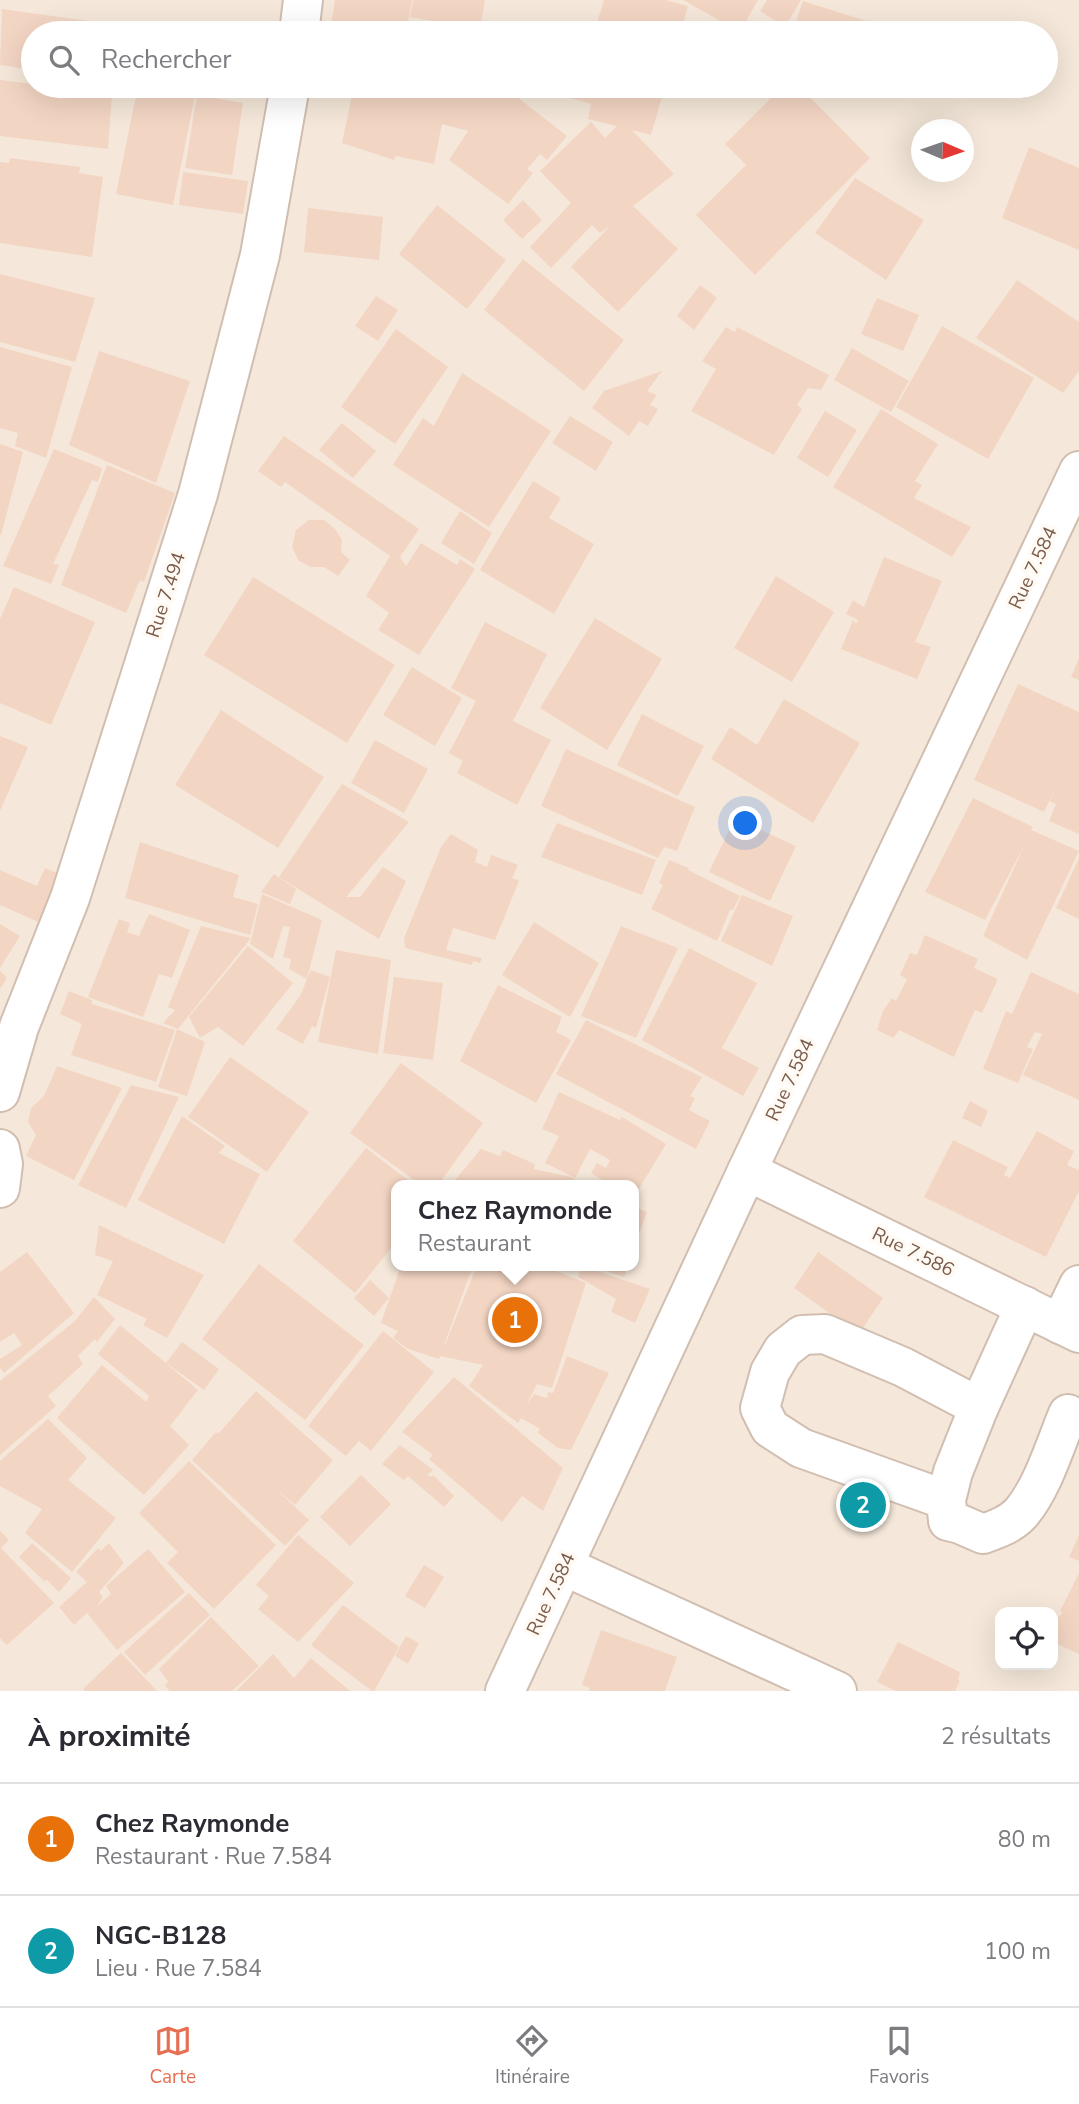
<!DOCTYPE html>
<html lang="fr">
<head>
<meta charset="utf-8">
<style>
	body { margin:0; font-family:"Nunito Sans",sans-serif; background:#f7f7f7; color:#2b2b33 }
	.controls { position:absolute; right:21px; bottom:21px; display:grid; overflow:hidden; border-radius:14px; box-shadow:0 7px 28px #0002 }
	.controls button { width:63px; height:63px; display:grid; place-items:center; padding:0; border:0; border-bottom:2px solid #e1e1e2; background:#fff; color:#2b2b33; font:35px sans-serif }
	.compass { position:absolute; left:911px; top:119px; width:63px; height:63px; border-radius:50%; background:#fff; box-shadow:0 7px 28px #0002; rotate:92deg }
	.you { position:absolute; left:746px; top:824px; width:24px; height:24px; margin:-18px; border:5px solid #fff; border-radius:50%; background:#1a73e8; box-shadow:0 0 0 10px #1a73e833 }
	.badge { display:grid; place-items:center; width:46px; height:46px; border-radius:50%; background:#e76f51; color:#fff; font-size:23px; font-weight:700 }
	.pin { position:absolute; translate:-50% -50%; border:4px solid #fff; box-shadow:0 2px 7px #0006 }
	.popup { position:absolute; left:391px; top:1180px; width:248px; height:91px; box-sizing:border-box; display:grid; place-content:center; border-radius:14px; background:#fff; filter:drop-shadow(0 2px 5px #0005); font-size:23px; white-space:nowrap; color:#7c7c81 }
	.popup b { font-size:26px; color:#2b2b33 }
	.popup::after { content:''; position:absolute; left:50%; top:100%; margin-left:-14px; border:14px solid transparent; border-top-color:#fff }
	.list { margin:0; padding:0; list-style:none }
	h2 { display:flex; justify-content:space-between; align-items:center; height:91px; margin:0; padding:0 28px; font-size:30px }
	h2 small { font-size:23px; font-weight:400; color:#7c7c81 }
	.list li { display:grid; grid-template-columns:46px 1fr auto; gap:21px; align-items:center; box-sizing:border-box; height:112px; padding:0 28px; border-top:2px solid #e1e1e2 }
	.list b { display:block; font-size:26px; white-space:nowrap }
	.list p { margin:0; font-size:23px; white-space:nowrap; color:#7c7c81 }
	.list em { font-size:23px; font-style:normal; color:#7c7c81 }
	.icon { flex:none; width:38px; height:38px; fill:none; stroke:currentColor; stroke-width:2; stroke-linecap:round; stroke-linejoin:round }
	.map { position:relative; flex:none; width:1079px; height:1691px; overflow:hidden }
	.search { position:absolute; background:#fff; box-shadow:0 7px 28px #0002; left:21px; right:21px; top:21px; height:77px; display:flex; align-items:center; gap:18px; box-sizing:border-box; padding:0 24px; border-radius:38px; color:#7c7c81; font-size:26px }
	.sheet { height:315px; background:#fff }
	nav { display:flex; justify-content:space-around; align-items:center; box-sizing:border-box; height:98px; border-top:2px solid #e1e1e2; background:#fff; font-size:19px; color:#7c7c81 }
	nav a { display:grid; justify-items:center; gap:4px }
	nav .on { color:#e76f51 }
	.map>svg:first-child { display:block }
	.residential { fill:#f5e8da; fill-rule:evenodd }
	.building { fill:#f3d5c3; fill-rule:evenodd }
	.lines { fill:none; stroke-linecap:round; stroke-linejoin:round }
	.minor-casing { stroke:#d1beb0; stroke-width:42 }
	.minor { stroke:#fff; stroke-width:38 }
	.labels { text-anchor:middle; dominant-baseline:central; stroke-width:7; stroke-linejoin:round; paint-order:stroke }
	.street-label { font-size:19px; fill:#7a5c4d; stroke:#fffaf3 }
</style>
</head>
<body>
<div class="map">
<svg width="1079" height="1691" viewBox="0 0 1079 1691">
	<rect width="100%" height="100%" fill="#fdf6ec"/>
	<!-- residential -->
	<path class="residential" d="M0,0h1079v1691h-1079zM33,33h1013v53h-1013zM922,130h42v42h-42zM396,1185h238v81h-238zM1000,1612h53v53h-53z"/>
	<!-- building -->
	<g class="building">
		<polygon points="335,0 412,0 406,33 330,33"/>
		<polygon points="413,0 485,0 480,29 410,17"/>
		<polygon points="604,0 665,0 688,6 680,33 594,33"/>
		<polygon points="683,0 758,0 740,32"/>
		<polygon points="767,0 801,0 785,27 760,11"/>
		<polygon points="803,1 882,26 880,33 792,33"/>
		<polygon points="2,9 124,26 124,33 33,33 33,70 0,65"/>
		<polygon points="411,23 473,32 473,33 410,33"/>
		<polygon points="0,80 33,84 33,86 112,94 108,149 0,136"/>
		<polygon points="138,86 197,86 173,205 116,194"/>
		<polygon points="354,86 479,86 495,93 503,86 567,136 547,160 540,154 527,169 533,173 508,204 449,160 468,131 442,124 434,164 396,156 394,160 342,143"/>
		<polygon points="565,86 665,86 651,135 632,130 674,174 633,206 678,249 618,312 571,267 610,226 600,233 592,225 551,268 530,247 571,203 540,171 591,122 605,138 617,126 588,119 591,104 564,96"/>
		<polygon points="783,86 799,86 870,158 755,275 696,215 746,165 725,144"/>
		<polygon points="197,95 243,103 232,175 185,168"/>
		<polygon points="1029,147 1079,168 1079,250 1002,218"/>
		<polygon points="10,158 80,167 79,173 103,177 92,257 0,243 0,162 9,163"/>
		<polygon points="183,172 248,181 243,214 179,205"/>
		<polygon points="855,178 924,220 886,280 815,233"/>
		<polygon points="523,200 542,220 522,239 503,220"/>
		<polygon points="437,205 506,260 467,309 399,254"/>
		<polygon points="308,208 383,217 379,260 304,252"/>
		<polygon points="523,259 624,340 584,391 484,310"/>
		<polygon points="0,274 95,298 75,362 0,342"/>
		<polygon points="1017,280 1079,322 1079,371 1063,393 976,338"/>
		<polygon points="700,285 717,298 694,330 677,316"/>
		<polygon points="376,296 398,310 378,341 355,326"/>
		<polygon points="877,298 919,315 903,351 861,334"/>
		<polygon points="942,326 1034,378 988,459 896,407"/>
		<polygon points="726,327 735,332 737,327 829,375 821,390 808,388 797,405 802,409 774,455 691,411 716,369 702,361"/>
		<polygon points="396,329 448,367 395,444 341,407"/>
		<polygon points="0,347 72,367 46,458 15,446 18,433 0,428"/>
		<polygon points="852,348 909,381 891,412 834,380"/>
		<polygon points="99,351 190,381 156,483 69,445"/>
		<polygon points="662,371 647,391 657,395 650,405 658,409 648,426 639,421 629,436 592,408 604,391"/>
		<polygon points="462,373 551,431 489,527 393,465 423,418 434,426"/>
		<polygon points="881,409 938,444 915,481 922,485 914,498 971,527 952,557 833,487"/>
		<polygon points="825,411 857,430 828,477 797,458"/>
		<polygon points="570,416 613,442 596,471 552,443"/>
		<polygon points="342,423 376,451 353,478 319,450"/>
		<polygon points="284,436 419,529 400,557 406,566 421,543 457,565 460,559 475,569 419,655 378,630 389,613 366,596 390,556 285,482 281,487 258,471"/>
		<polygon points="0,444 23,452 1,535 0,535"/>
		<polygon points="54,449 102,468 98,482 92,480 53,564 59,565 51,584 3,566"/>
		<polygon points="107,465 175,493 144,582 140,580 126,613 61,585"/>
		<polygon points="533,481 561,498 549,518 594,544 554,614 480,570"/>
		<polygon points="460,511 492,533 474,564 441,543"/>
		<polygon points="309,520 324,520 335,529 342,540 341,552 350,560 338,576 324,567 311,567 299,561 292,547 296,530"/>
		<polygon points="884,557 942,581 915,642 931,647 917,679 841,649 853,620 856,624 858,620 846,614 853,600 864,607"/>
		<polygon points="776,576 834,612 792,682 734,648"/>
		<polygon points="253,577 395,665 347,743 204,655"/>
		<polygon points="14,587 95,622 51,725 0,703 0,619"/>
		<polygon points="595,618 662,659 607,750 540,708"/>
		<polygon points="485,622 547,654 513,721 551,740 517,805 457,773 463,761 449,753 476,701 451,688"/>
		<polygon points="1079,658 1079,680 1071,677"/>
		<polygon points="412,667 462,698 435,746 383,715"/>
		<polygon points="1018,684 1079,712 1079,834 1049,821 1056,804 1050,801 1054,791 1044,812 974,780"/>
		<polygon points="784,699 860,743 813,823 711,759 730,727 757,745"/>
		<polygon points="221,710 324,777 278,848 175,785"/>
		<polygon points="642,714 704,746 678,796 617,765"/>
		<polygon points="0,736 28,747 0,811"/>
		<polygon points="375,740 428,769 404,813 351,783"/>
		<polygon points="566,749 695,807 677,851 664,847 658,858 541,806"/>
		<polygon points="342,784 409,822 346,897 360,897 383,867 406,881 379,939 279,877"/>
		<polygon points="973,798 1033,827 1031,830 1079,851 1027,960 983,936 1025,844 985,920 925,892"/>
		<polygon points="735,818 796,846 770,901 709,872"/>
		<polygon points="557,823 656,860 642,895 541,857"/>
		<polygon points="451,834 478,850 475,862 487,867 491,855 518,865 512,878 519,881 495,940 453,928 446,950 482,958 480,963 473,961 472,965 405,948 404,938 441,847"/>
		<polygon points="140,842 239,875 233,897 258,904 250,935 125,898"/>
		<polygon points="1079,858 1079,919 1056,908"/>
		<polygon points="669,860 689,868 688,870 740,896 733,910 730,910 717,941 651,909 663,885 659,883"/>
		<polygon points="45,868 64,876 45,925 0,905 0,870 37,886"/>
		<polygon points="274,874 296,889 290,904 261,892"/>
		<polygon points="262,894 322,920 307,979 289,969 291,959 283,957 290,927 283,926 273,959 250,944"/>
		<polygon points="742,895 793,916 772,966 721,941"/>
		<polygon points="149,914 190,930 172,978 159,974 143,1017 88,997 119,919 130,923 127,932 139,936"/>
		<polygon points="534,922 599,963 570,1017 502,975"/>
		<polygon points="0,924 20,936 0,968"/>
		<polygon points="201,926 251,938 178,1029 163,1023 175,1010 168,1007"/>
		<polygon points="621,926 678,948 636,1038 581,1016"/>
		<polygon points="925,935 978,959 974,968 998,979 982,1013 975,1010 954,1057 899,1030 893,1038 877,1030 883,1011 892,998 896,1001 907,979 900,975 910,953 917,955"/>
		<polygon points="248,946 293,983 243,1046 218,1027 200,1038 189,1017"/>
		<polygon points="689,948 757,983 722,1048 759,1068 743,1096 642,1040"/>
		<polygon points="336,950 391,960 378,1054 318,1042"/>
		<polygon points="311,970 330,977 316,1028 312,1026 303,1044 276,1029 300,996"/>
		<polygon points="0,971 7,978 0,989"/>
		<polygon points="1031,972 1079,994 1079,1100 1023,1075 1042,1034 1035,1032 1027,1047 1033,1049 1018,1083 983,1069 1006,1011 1012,1014"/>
		<polygon points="394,977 443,983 433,1060 383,1053"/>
		<polygon points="498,985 562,1017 556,1032 571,1040 536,1103 460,1061"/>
		<polygon points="69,991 92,1000 92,1004 175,1030 156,1082 71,1055 82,1024 60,1014"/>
		<polygon points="586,1020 702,1077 690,1096 695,1098 689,1110 710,1121 696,1149 556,1074"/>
		<polygon points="177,1029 205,1042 187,1096 158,1087"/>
		<polygon points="230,1057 309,1112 267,1172 188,1117"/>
		<polygon points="401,1063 483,1123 438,1185 421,1185 350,1133"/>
		<polygon points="57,1066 122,1088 74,1180 26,1156 36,1135 28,1122 31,1108 44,1096"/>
		<polygon points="131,1085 179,1097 126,1208 78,1185"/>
		<polygon points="559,1092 620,1120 622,1117 666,1144 634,1197 634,1185 610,1185 591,1173 597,1163 606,1168 610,1160 594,1151 590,1149 575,1178 545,1163 559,1136 542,1129"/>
		<polygon points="970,1101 988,1111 981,1127 962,1118"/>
		<polygon points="182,1116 225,1146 219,1153 260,1174 224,1244 138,1200"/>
		<polygon points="1037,1131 1074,1151 1067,1165 1079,1170 1079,1191 1046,1257 924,1197 953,1140 1008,1167 1004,1175 1010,1178"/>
		<polygon points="366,1148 414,1185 396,1185 396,1242 355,1293 293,1241"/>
		<polygon points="481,1149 500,1156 503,1150 535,1164 534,1169 571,1177 583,1185 451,1185"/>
		<polygon points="634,1207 647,1212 634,1247"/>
		<polygon points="99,1225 204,1275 167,1338 143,1325 147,1319 97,1295 113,1261 95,1255"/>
		<polygon points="27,1252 74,1313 4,1373 0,1368 0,1359 22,1345 14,1333 0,1342 0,1272"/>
		<polygon points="818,1252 883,1298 859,1334 794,1288"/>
		<polygon points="259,1264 364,1345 305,1420 202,1339"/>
		<path d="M401,1266h143l42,17 -34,105 -15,-4 -11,22 8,-12 13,4 1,-6 5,1 14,-37 42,17 -38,77 -13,-2 -20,-15 2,-4 -19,-11 -3,5 -49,-37 14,-21 -43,-9 -1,3 -31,-10 -15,-11 5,-7 -17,-8zM476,1268l-31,77h-1l27,-74 -3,-1z"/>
		<polygon points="582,1266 650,1289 635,1323 611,1312 616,1299 578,1277"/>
		<polygon points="591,1266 628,1266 624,1277"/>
		<polygon points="370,1280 389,1298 374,1316 354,1298"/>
		<polygon points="94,1297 115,1319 97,1342 95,1339 78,1356 83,1364 48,1396 56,1406 0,1455 0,1381 75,1321"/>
		<polygon points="120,1325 198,1390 170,1426 189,1445 144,1495 57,1418 102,1365 146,1402 149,1396 98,1354"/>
		<polygon points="383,1331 434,1372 371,1451 359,1441 346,1456 308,1426"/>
		<polygon points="182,1342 219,1369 204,1390 166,1363"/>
		<polygon points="454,1377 563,1468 543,1511 522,1496 502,1522 429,1459 433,1455 402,1432"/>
		<polygon points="256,1391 333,1460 295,1505 274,1487 309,1520 285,1546 192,1460 216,1432 218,1434"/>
		<polygon points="48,1419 87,1458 68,1480 116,1518 72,1572 25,1533 42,1509 0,1486 0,1461"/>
		<polygon points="400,1445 433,1470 427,1475 431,1477 433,1475 454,1496 444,1507 408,1476 404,1480 382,1464"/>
		<polygon points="189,1461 276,1545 214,1609 167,1563 178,1552 139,1513"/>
		<polygon points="361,1475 391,1504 350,1546 320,1517"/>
		<polygon points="0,1531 9,1540 1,1548 54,1603 7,1645 0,1638"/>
		<polygon points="298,1535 354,1583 298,1642 258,1609 269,1596 256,1585"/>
		<polygon points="1079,1535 1079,1561 1069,1557"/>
		<polygon points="32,1543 71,1578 59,1592 46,1579 45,1582 19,1557"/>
		<polygon points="109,1543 124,1563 99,1592 103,1597 97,1606 111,1594 106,1586 148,1549 185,1592 117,1650 87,1613 74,1625 59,1607 87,1582 76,1572 98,1548 101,1551"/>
		<polygon points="424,1565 444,1577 425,1608 405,1596"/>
		<polygon points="1079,1573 1079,1654 1053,1642 1053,1628 1057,1618 1063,1613 1060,1611"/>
		<polygon points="189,1593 210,1615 145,1675 124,1652"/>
		<polygon points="343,1605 399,1647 374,1691 372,1691 311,1645"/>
		<polygon points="211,1617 259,1666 232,1691 170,1691 165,1686 168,1681 159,1669"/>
		<polygon points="601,1630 677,1657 665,1691 589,1691 590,1688 582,1685"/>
		<polygon points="406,1636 419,1643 408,1664 395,1656"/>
		<polygon points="898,1642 960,1672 958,1680 960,1681 955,1691 896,1691 877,1682"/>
		<polygon points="121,1653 157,1691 85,1691 83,1689"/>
		<polygon points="273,1654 294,1678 311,1658 350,1691 236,1691"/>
	</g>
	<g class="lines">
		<!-- minor casing -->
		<g class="minor-casing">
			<g id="minor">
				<polyline points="299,33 303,0"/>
				<polyline points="0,1092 19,1027 70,898 198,494 260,255 290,86"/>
				<polyline points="0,1149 3,1164 0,1188"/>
				<polyline points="747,1171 1079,1333"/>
				<path d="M1025,1306l-46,101 -26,65 -7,28 2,21 12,3 23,10c14,-5 28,-10 38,-21 22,-26 34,-68 47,-99"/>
				<polyline points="1060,1324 1079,1285"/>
				<polyline points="946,1500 801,1448 770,1428 760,1408 770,1372 783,1350 802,1335 825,1334 903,1367 979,1407"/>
				<polyline points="564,1566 837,1691"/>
				<polyline points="505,1691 747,1171 1079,471"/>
			</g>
		</g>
		<!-- minor -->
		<use href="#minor" class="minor"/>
	</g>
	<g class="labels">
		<!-- street labels -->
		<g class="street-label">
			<text transform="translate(1033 568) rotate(-65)">Rue 7.584</text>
			<text transform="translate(166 595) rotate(-72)">Rue 7.494</text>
			<text transform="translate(790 1080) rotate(-65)">Rue 7.584</text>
			<text transform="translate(913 1252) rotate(26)">Rue 7.586</text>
			<text transform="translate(551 1594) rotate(-65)">Rue 7.584</text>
		</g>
	</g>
</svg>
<div class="controls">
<button><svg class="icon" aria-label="locate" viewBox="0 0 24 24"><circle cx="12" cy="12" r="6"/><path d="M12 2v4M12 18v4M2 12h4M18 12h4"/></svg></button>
</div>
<svg class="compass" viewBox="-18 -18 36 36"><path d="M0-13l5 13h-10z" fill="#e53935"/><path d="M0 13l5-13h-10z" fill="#7c7c81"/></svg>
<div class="you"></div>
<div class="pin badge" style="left:515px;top:1320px;background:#e8710a">1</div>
<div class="popup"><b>Chez Raymonde</b>Restaurant</div>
<div class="pin badge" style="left:863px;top:1505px;background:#0f9aa8">2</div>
<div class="search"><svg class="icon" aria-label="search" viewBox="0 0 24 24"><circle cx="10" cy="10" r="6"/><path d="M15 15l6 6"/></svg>Rechercher</div>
</div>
<section class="sheet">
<h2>À proximité<small>2 résultats</small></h2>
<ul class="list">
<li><span class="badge" style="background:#e8710a">1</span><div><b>Chez Raymonde</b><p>Restaurant · Rue 7.584</p></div><em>80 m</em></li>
<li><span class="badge" style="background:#0f9aa8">2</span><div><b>NGC-B128</b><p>Lieu · Rue 7.584</p></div><em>100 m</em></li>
</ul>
</section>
<nav>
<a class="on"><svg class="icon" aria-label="map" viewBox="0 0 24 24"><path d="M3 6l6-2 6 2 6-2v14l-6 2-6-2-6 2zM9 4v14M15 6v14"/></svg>Carte</a>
<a><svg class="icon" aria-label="directions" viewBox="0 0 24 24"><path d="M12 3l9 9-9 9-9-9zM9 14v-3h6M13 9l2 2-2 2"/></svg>Itinéraire</a>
<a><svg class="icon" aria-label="saved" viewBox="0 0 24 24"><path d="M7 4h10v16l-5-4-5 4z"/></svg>Favoris</a>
</nav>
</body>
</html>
